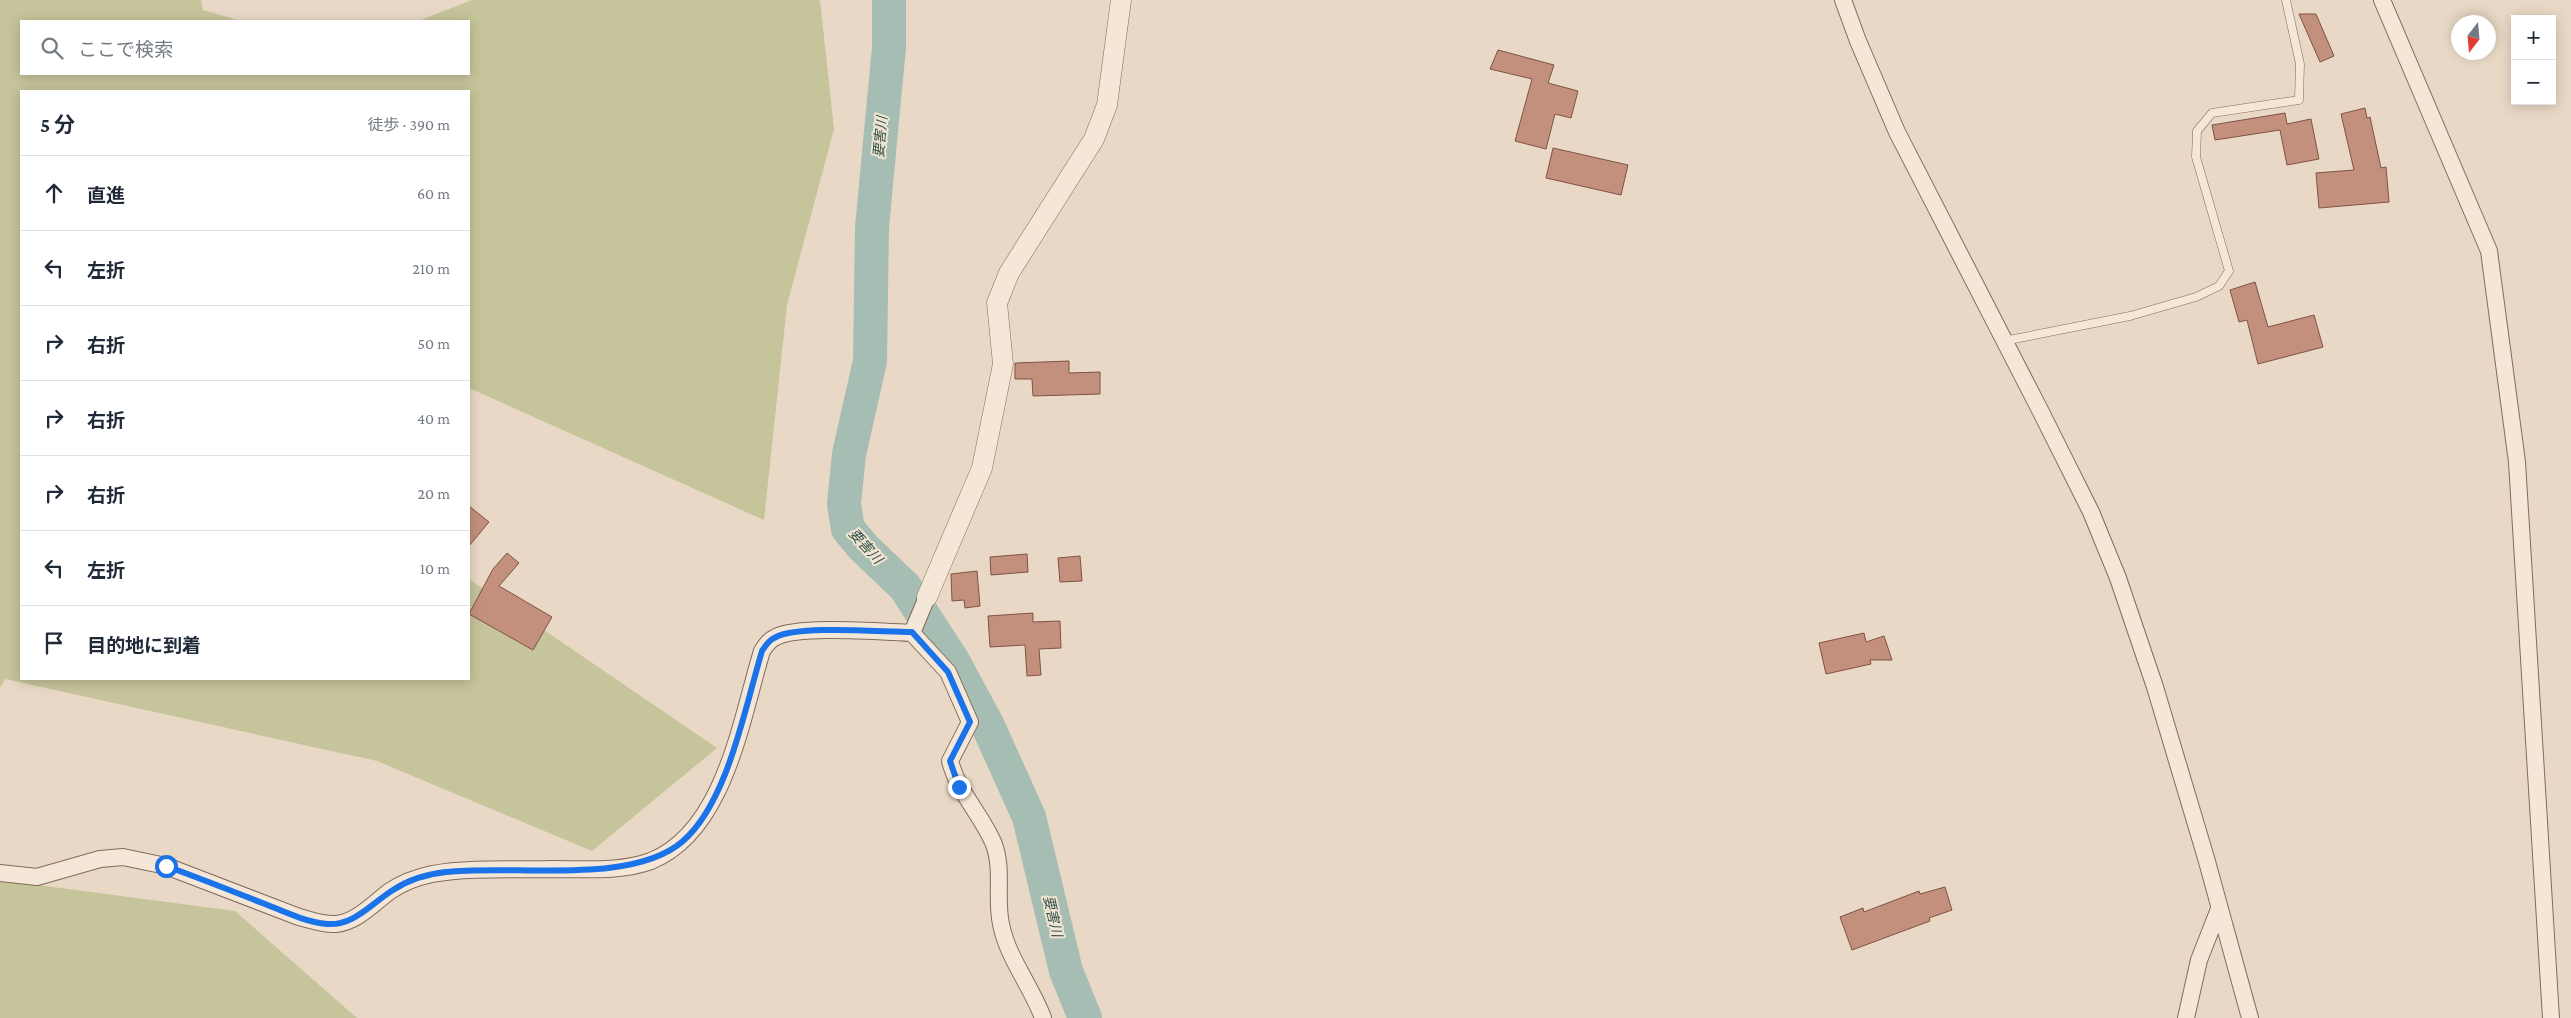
<!DOCTYPE html>
<html lang="ja">
<head>
<meta charset="utf-8">
<style>
	body { margin:0; font-family:"Crimson Pro","Noto Sans JP",serif; background:#f6f6f7; color:#1f2937 }
	.controls { position:absolute; right:15px; top:15px; display:grid; overflow:hidden; border-radius:0px; box-shadow:0 2px 12px #0003 }
	.controls button { width:45px; height:45px; display:grid; place-items:center; padding:0; border:0; border-bottom:1px solid #e0e1e3; background:#fff; color:#1f2937; font:25px sans-serif }
	.compass { position:absolute; left:2451px; top:15px; width:45px; height:45px; border-radius:50%; background:#fff; box-shadow:0 2px 12px #0003; rotate:196deg }
	.stop { position:absolute; width:15px; height:15px; margin:-11px; border:4px solid #1a73e8; border-radius:50%; background:#fff }
	.stop.end { background:#1a73e8; border-color:#fff; box-shadow:0 1px 5px #0008 }
	.list { margin:0; padding:0; list-style:none }
	h2 { display:flex; justify-content:space-between; align-items:center; height:65px; margin:0; padding:0 20px; font-size:21px }
	h2 small { font-size:16px; font-weight:400; color:#747a83 }
	.list li { display:grid; grid-template-columns:32px 1fr auto; gap:15px; align-items:center; box-sizing:border-box; height:75px; padding:0 20px; border-top:1px solid #e0e1e3 }
	.list b { display:block; font-size:19px; white-space:nowrap }
	.list em { font-size:16px; font-style:normal; color:#747a83 }
	.icon { flex:none; width:28px; height:28px; fill:none; stroke:currentColor; stroke-width:2; stroke-linecap:round; stroke-linejoin:round }
	.map { position:relative; flex:none; width:2571px; height:1018px; overflow:hidden }
	.search { position:absolute; background:#fff; box-shadow:0 2px 12px #0003; left:20px; top:20px; width:450px; height:55px; display:flex; align-items:center; gap:12px; box-sizing:border-box; padding:0 18px; border-radius:0px; color:#747a83; font-size:19px }
	.panel { position:absolute; background:#fff; box-shadow:0 2px 12px #0003; left:20px; top:90px; width:450px; height:590px; border-radius:0px }
	.map>svg:first-child { display:block }
	.green { fill:#c6c49a }
	.lines { fill:none; stroke-linecap:round; stroke-linejoin:round }
	.river { stroke:#a6bdb3; stroke-width:34 }
	.building { fill:#c4907e; stroke:#7f5245 }
	.service-casing { stroke:#826b5d; stroke-width:9 }
	.minor-casing { stroke:#826b5d; stroke-width:18 }
	.tertiary-casing { stroke:#826b5d; stroke-width:21 }
	.service { stroke:#f5e7d7; stroke-width:8 }
	.minor { stroke:#f5e7d7; stroke-width:16 }
	.tertiary { stroke:#f5e7d7; stroke-width:20 }
	.route { stroke:#1a73e8; stroke-width:6 }
	.labels { text-anchor:middle; dominant-baseline:central; stroke-width:4; stroke-linejoin:round; paint-order:stroke }
	.water-label { font-size:14px; font-style:italic; fill:#30524a; stroke:#f2e4d3 }
</style>
</head>
<body>
<div class="map">
<svg width="2571" height="1018" viewBox="0 0 2571 1018">
	<rect width="100%" height="100%" fill="#e9d8c5"/>
	<!-- green -->
	<g class="green">
		<polygon points="0,0 201,0 203,10 241,21 21,21 21,74 469,74 469,21 418,21 472,0 820,0 834,129 787,305 764,520 469,388 469,91 21,91 21,679 469,679 469,579 717,748 592,851 377,761 5,679 0,688"/>
		<polygon points="0,880 235,911 357,1018 0,1018"/>
	</g>
	<g class="lines">
		<!-- river -->
		<polyline class="river" points="889,0 889,47 872,227 870,361 849,454 844,504 848,529 864,548 905,587 953,661 988,726 1029,817 1066,971 1085,1018"/>
	</g>
	<!-- building -->
	<g class="building">
		<polygon points="2299,14 2316,14 2334,56 2320,62"/>
		<polygon points="1498,50 1554,65 1548,83 1578,91 1571,118 1555,114 1546,149 1515,141 1532,79 1490,69"/>
		<polygon points="2365,108 2367,118 2370,117 2381,168 2386,167 2389,202 2319,208 2316,173 2354,170 2341,114"/>
		<polygon points="2285,113 2287,124 2311,119 2319,159 2287,165 2280,130 2215,140 2212,125"/>
		<polygon points="1553,148 1628,165 1621,195 1546,178"/>
		<polygon points="2255,282 2268,327 2314,315 2323,347 2258,364 2247,320 2239,322 2230,290"/>
		<polygon points="1069,361 1069,373 1100,372 1100,394 1033,396 1032,379 1015,379 1015,363"/>
		<polygon points="469,506 489,522 469,546"/>
		<polygon points="507,553 519,563 499,586 552,617 533,650 469,614 493,569"/>
		<polygon points="1027,554 1028,572 991,575 990,557"/>
		<polygon points="1080,556 1082,581 1060,582 1058,558"/>
		<polygon points="977,571 980,606 965,608 964,600 952,601 951,574"/>
		<polygon points="1033,613 1033,622 1060,621 1061,648 1039,649 1041,675 1027,676 1025,645 990,647 988,616"/>
		<polygon points="1864,633 1866,642 1884,636 1892,660 1870,660 1871,664 1826,674 1819,643"/>
		<polygon points="1945,887 1952,910 1929,918 1930,921 1852,950 1840,917 1863,908 1864,912 1919,891 1920,894"/>
	</g>
	<g class="lines">
		<!-- service casing -->
		<g class="service-casing">
			<polyline id="service" points="2004,341 2130,316 2196,297 2219,286 2229,271 2196,157 2197,131 2212,113 2299,100 2300,64 2286,0"/>
		</g>
		<!-- minor casing -->
		<g class="minor-casing">
			<g id="minor">
				<polyline points="1843,0 1858,41 1897,132 2041,412 2091,512 2118,578 2155,687 2206,858 2250,1018"/>
				<polyline points="2382,0 2489,251 2517,462 2551,1018"/>
				<polyline points="912,633 927,597"/>
				<path d="M0,873l37,4 63,-18 23,-2 43,9 133,51c12,3 24,8 37,7 21,-2 38,-21 54,-33 12,-8 28,-14 42,-17 39,-7 82,-4 121,-5 31,0 69,3 98,-8 74,-30 90,-142 111,-210 4,-6 7,-11 14,-14 24,-12 105,-5 136,-4l36,39 22,50 -20,39c8,31 30,52 43,81 11,26 2,55 8,82 6,33 31,63 42,94"/>
				<polyline points="2186,1018 2199,960 2219,909"/>
			</g>
		</g>
		<!-- tertiary casing -->
		<g class="tertiary-casing">
			<polyline id="tertiary" points="927,597 982,468 1003,364 997,303 1009,273 1094,139 1107,105 1121,0"/>
		</g>
		<!-- service -->
		<use href="#service" class="service"/>
		<!-- minor -->
		<use href="#minor" class="minor"/>
		<!-- tertiary -->
		<use href="#tertiary" class="tertiary"/>
	</g>
	<g class="lines">
		<!-- route -->
		<path class="route" d="M166,866c33,12 66,25 99,38 20,8 41,18 62,20 27,2 45,-21 66,-34 15,-10 34,-16 53,-18 66,-8 186,14 237,-31 45,-39 62,-134 79,-190 4,-6 7,-11 14,-14 24,-12 105,-5 136,-5l36,40 22,50 -20,39 9,26"/>
	</g>
	<g class="labels">
		<!-- water labels -->
		<g class="water-label">
			<text transform="translate(880 137) rotate(-85)">要害川</text>
			<text transform="translate(866 546) rotate(47)">要害川</text>
			<text transform="translate(1053 916) rotate(77)">要害川</text>
		</g>
	</g>
</svg>
<div class="controls">
<button>+</button>
<button>−</button>
</div>
<svg class="compass" viewBox="-18 -18 36 36"><path d="M0-13l5 13h-10z" fill="#e53935"/><path d="M0 13l5-13h-10z" fill="#747a83"/></svg>
<div class="stop" style="left:166px;top:866px"></div>
<div class="stop end" style="left:959px;top:787px"></div>
<div class="search"><svg class="icon" aria-label="search" viewBox="0 0 24 24"><circle cx="10" cy="10" r="6"/><path d="M15 15l6 6"/></svg>ここで検索</div>
<section class="panel">
<h2>5 分<small>徒歩 · 390 m</small></h2>
<ul class="list">
<li><svg class="icon" aria-label="ahead" viewBox="0 0 24 24"><path d="M12 20V5M6 11l6-6 6 6"/></svg><div><b>直進</b></div><em>60 m</em></li>
<li><svg class="icon" aria-label="left" viewBox="0 0 24 24"><path d="M17 20v-9H6M10 6l-5 5 5 5"/></svg><div><b>左折</b></div><em>210 m</em></li>
<li><svg class="icon" aria-label="right" viewBox="0 0 24 24"><path d="M7 20v-9h11M14 6l5 5-5 5"/></svg><div><b>右折</b></div><em>50 m</em></li>
<li><svg class="icon" aria-label="right" viewBox="0 0 24 24"><path d="M7 20v-9h11M14 6l5 5-5 5"/></svg><div><b>右折</b></div><em>40 m</em></li>
<li><svg class="icon" aria-label="right" viewBox="0 0 24 24"><path d="M7 20v-9h11M14 6l5 5-5 5"/></svg><div><b>右折</b></div><em>20 m</em></li>
<li><svg class="icon" aria-label="left" viewBox="0 0 24 24"><path d="M17 20v-9H6M10 6l-5 5 5 5"/></svg><div><b>左折</b></div><em>10 m</em></li>
<li><svg class="icon" aria-label="arrive" viewBox="0 0 24 24"><path d="M6 21V4h12l-3 4 3 4H6"/></svg><div><b>目的地に到着</b></div></li>
</ul>
</section>
</div>
</body>
</html>
